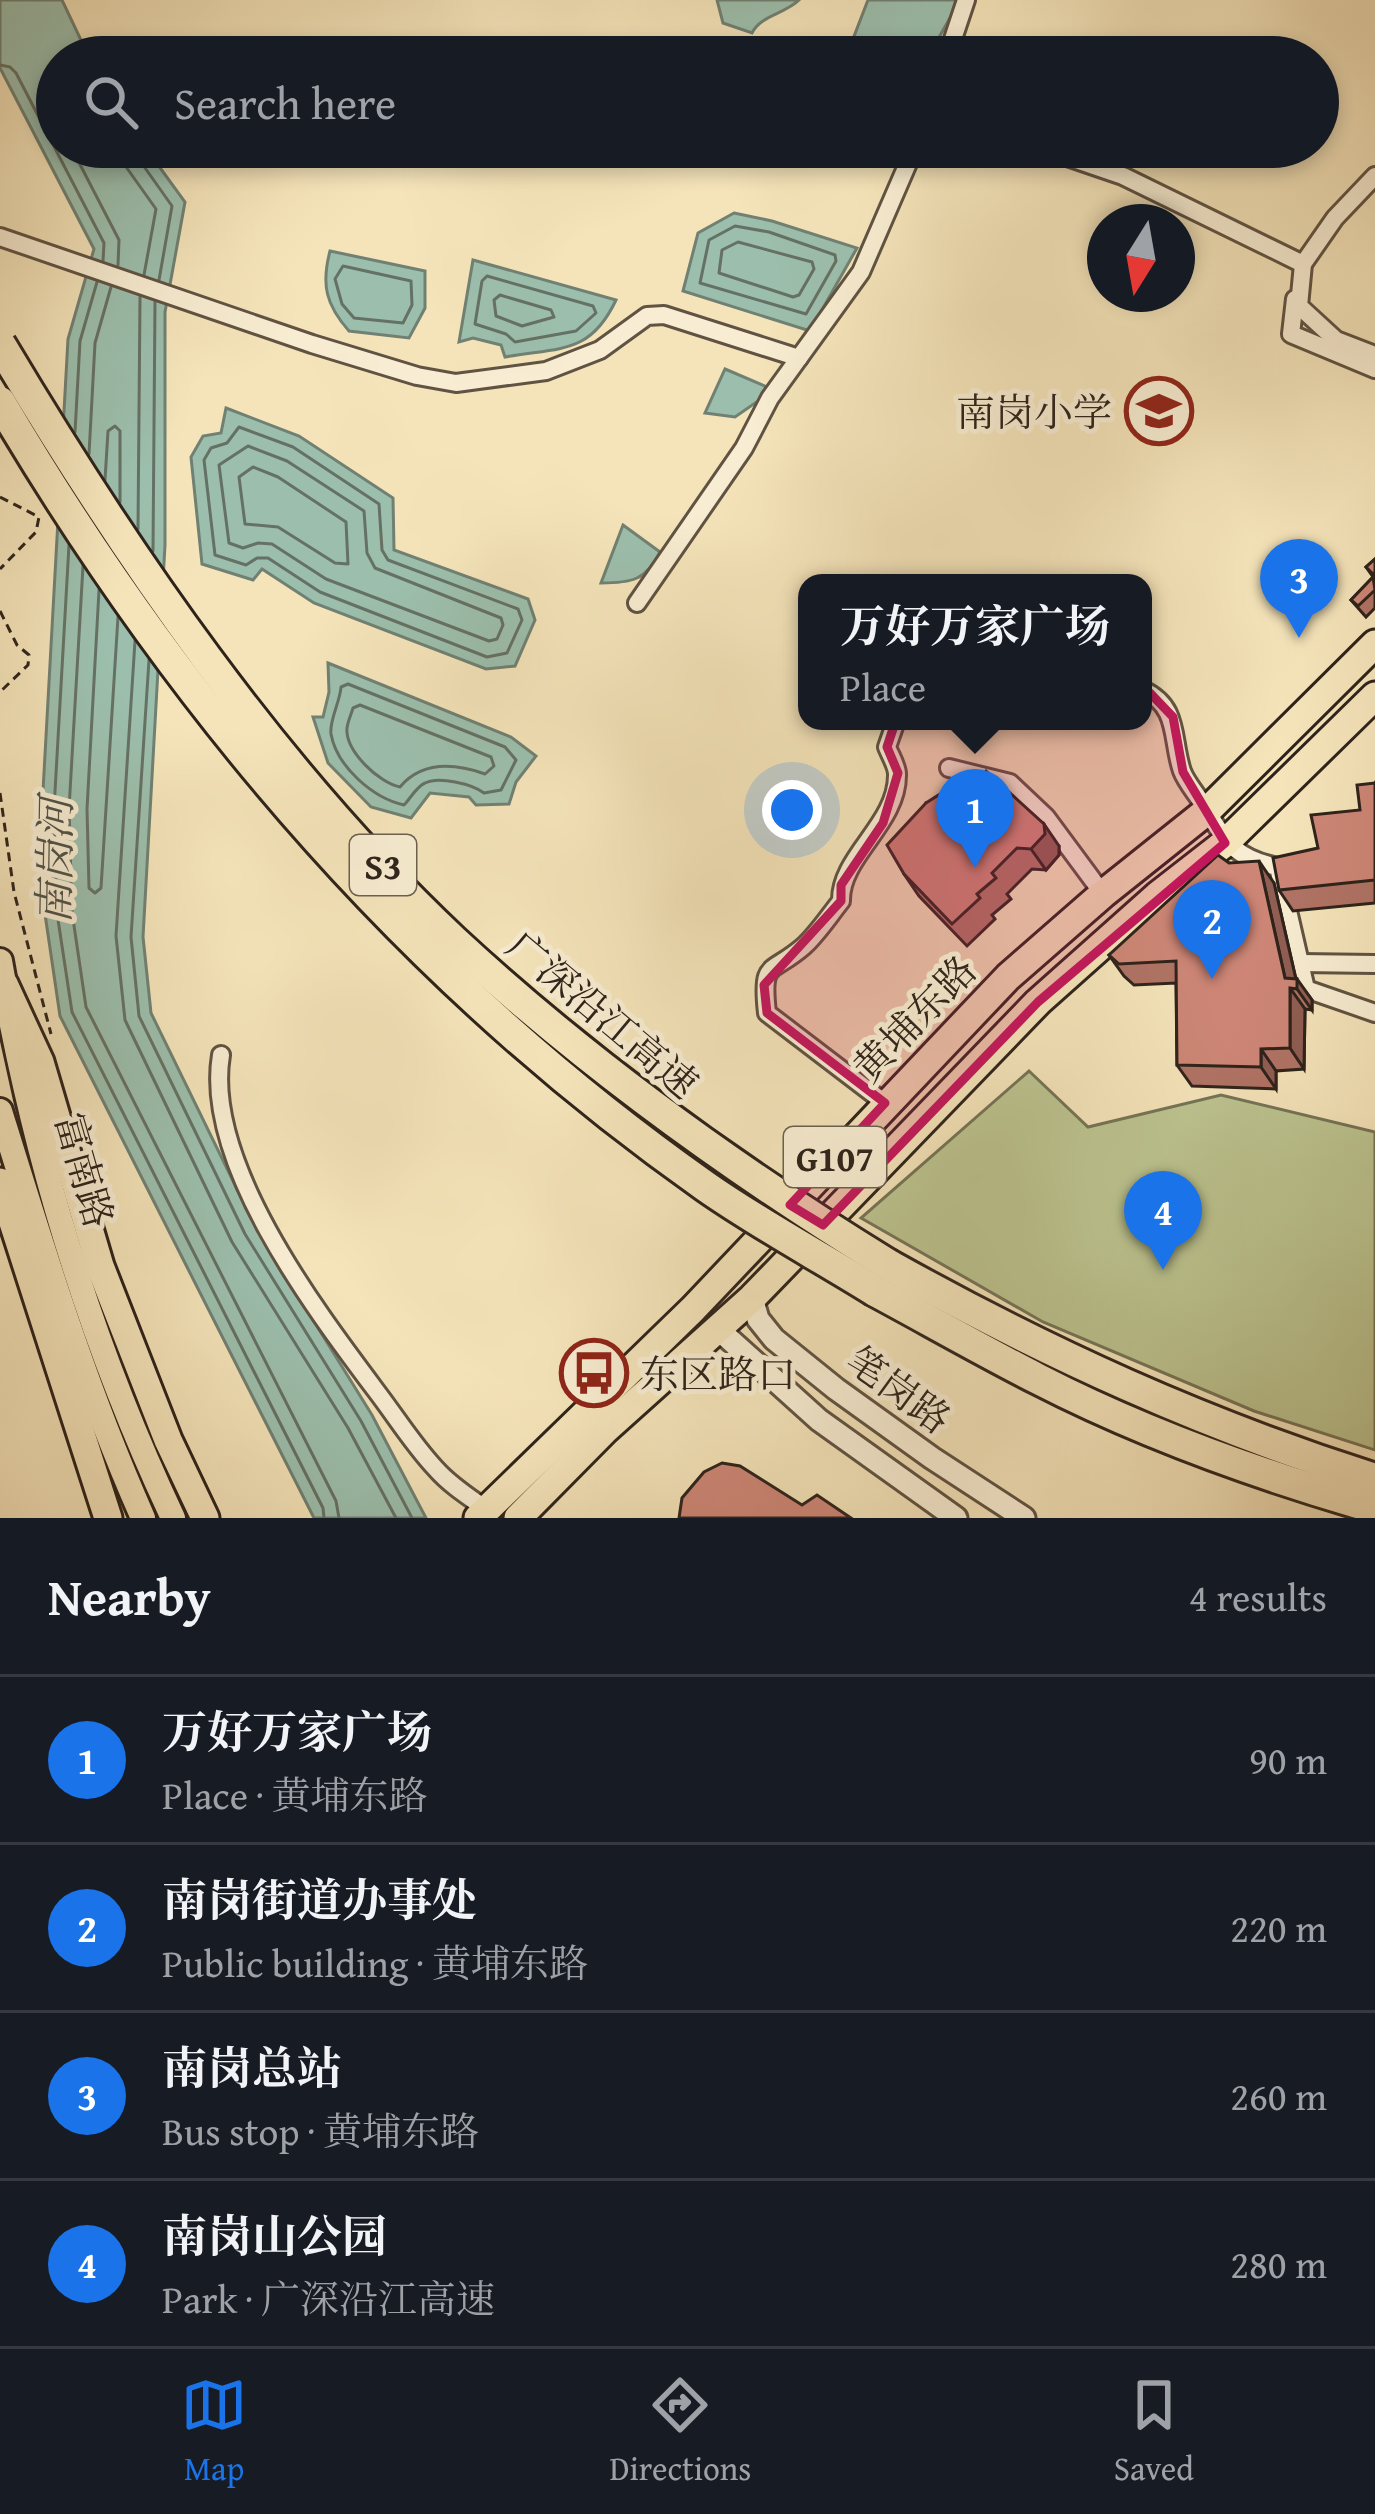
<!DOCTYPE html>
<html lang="en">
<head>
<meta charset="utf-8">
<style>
	body { margin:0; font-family:"Gentium Book Plus","Noto Serif SC",serif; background:#20242c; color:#f1f3f6 }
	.compass { position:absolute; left:1087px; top:204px; width:108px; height:108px; border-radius:50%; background:#171b24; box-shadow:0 6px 18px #0003; rotate:191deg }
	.you { position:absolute; left:792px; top:810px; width:42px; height:42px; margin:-30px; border:9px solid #fff; border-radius:50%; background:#1a73e8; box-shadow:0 0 0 18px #1a73e833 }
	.badge { display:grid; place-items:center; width:78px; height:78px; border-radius:50%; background:#1a73e8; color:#fff; font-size:39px; font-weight:700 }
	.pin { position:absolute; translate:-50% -99px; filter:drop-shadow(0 3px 6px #0008) }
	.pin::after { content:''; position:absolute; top:63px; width:42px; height:36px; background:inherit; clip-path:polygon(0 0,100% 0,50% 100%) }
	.popup { position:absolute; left:798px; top:574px; width:354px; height:156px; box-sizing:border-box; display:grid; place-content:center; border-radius:24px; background:#171b24; filter:drop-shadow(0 3px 9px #0005); font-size:39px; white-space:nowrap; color:#9ea1a6 }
	.popup b { font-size:45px; color:#f1f3f6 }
	.popup::after { content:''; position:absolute; left:50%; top:100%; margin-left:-24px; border:24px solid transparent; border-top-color:#171b24 }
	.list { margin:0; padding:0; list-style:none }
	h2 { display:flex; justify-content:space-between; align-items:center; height:156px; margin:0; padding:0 48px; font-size:51px }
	h2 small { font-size:39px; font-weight:400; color:#9ea1a6 }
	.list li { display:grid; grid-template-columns:78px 1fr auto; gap:36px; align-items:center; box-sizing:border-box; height:168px; padding:0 48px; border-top:3px solid #363941 }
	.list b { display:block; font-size:45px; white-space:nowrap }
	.list p { margin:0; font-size:39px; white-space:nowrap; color:#9ea1a6 }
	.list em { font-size:39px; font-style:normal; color:#9ea1a6 }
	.icon { flex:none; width:66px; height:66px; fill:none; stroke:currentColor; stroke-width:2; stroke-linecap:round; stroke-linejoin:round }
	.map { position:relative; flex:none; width:1375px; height:1518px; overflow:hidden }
	.search { position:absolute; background:#171b24; box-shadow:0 6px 18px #0003; left:36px; right:36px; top:36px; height:132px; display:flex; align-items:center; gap:30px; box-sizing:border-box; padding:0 42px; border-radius:66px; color:#9ea1a6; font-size:45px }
	.sheet { height:828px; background:#171b24 }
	nav { display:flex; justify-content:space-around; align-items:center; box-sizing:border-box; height:168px; border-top:3px solid #363941; background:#171b24; font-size:33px; color:#9ea1a6 }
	nav a { display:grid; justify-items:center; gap:6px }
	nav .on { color:#1a73e8 }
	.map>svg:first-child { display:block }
	.green { fill:#bcc490; stroke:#757456; stroke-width:3 }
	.water { fill:#9cbfad; stroke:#708173; stroke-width:3 }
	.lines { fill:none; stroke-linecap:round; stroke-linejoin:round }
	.shore { stroke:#657164; stroke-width:3 }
	.minor-casing { stroke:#605343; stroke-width:22 }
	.tertiary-casing { stroke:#605343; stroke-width:27 }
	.primary-casing { stroke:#2e231b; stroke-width:30 }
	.trunk-casing { stroke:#2e231b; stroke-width:33 }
	.motorway-casing { stroke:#2e231b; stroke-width:36 }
	.path { stroke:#2e231b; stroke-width:3; stroke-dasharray:9 6; stroke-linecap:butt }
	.minor { stroke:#f8edd2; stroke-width:16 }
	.tertiary { stroke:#f8edd2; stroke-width:21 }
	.primary { stroke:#f5e4ba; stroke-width:24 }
	.trunk { stroke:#f5e4ba; stroke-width:27 }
	.motorway { stroke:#f5e4ba; stroke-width:30 }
	.motorway-bridge-casing { stroke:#2e231b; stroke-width:36; stroke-linecap:butt }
	.motorway-bridge { stroke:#f5e4ba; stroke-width:30 }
	.wall { fill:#b07365; stroke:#2e231b; stroke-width:3 }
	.shaded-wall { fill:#905e53; stroke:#2e231b; stroke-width:3 }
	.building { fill:#cd8676; stroke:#2e231b; stroke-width:3 }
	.marked { fill:#c2185b; fill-opacity:0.2; stroke:#c2185b; stroke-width:9; stroke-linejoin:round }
	.labels { text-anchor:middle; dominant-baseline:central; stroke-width:10; stroke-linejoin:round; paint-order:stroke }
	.shield { fill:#f8edd2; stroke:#6b6052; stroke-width:3 }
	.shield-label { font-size:36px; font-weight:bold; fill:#2e231b }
	.poi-label { font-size:39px; fill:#2e231b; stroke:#f8edd2; text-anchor:end }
	.street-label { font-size:39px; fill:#2e231b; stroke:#f8edd2 }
	.water-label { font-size:42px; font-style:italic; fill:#4f5247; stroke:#f8edd2 }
</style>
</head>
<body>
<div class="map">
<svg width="1375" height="1518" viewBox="0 0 1375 1518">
	<rect width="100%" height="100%" fill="#f5e4ba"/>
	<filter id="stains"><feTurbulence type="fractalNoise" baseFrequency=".00167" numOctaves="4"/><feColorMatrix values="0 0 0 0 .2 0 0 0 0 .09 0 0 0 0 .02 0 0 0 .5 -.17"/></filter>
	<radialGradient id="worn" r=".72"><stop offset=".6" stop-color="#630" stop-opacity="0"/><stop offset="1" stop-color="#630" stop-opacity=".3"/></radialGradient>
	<!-- green -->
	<polygon class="green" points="1029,1071 1088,1127 1221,1095 1375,1132 1375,1450 1254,1411 1043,1322 861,1218"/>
	<!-- water -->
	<g class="water">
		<polygon points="0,0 62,0 89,57 57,57 57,147 145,147 185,202 165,312 165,545 143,937 151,1013 256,1228 372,1415 426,1518 314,1518 60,1016 45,914 42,809 68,339 94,249 0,68"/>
		<path d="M717,0h82c-14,14 -38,15 -47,33l-29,-10z"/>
		<polygon points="868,0 960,0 928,57 846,57"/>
		<polygon points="734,213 772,221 857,248 810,331 683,291 698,233"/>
		<path d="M330,251l95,20v37l-16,30 -60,-7c-23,-26 -28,-46 -19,-80z"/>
		<path d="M473,260l143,40c-26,55 -56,47 -111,57l-4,-12 -28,-7 -14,4z"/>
		<polygon points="725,369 767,387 761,399 735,417 705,413"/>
		<polygon points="226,408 299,436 393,498 394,550 528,599 535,620 515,666 486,669 314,603 262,569 253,580 202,564 191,457 203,436 221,433"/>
		<path d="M623,525l37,27c-13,28 -29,31 -59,31z"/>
		<polygon points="328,663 511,737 536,756 516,782 509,804 476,805 469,797 430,793 411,818 371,807 328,763 313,717 323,717 329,692"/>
	</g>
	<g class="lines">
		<!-- shore -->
		<g class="shore">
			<polyline points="0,65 10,67 16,73 104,243 103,261"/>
			<polyline points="71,147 119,240 118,265"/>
			<polyline points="121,147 124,164 156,209 144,275"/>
			<polyline points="136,147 138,158 172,206 159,280"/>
			<polygon points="735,226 769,232 835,255 836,261 806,314 700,283 709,240"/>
			<polygon points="738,242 812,262 814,269 799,295 793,297 719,273 722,250"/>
			<polygon points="343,266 411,281 412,305 403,323 354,318 342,304 335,279"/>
			<polygon points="487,276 593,306 596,313 576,331 515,342 506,334 475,324 482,281"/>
			<polygon points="500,295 551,310 554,317 522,326 496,316 494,300"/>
			<polygon points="239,427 293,447 379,504 382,550 388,560 518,609 522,620 507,653 487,657 320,592 268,558 257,558 246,565 215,555 204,460 211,448 227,443"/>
			<polyline points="75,432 80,341 97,282"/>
			<polygon points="248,446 287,461 364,511 367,553 375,568 501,618 503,625 497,639 489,641 326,579 272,544 258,543 243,548 229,543 219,465"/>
			<polyline points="89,454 95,343 111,287"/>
			<polygon points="253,467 278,477 346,522 348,564 335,563 278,527 245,524 239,477"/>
			<polyline points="105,480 108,431 115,426 120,431 120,502"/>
			<polyline points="138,529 140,297"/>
			<polyline points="69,545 54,809 57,913 72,1012 323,1508 324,1518"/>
			<polyline points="153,551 155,302"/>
			<polyline points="83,566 69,809 72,912 86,1007 336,1501 339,1518"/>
			<polyline points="99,590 87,809 89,888 95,893 101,888 118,617"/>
			<polyline points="135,641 116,936 125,1020 232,1242 348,1428 396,1518"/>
			<polyline points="149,660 131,937 139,1016 245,1234 361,1421 412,1518"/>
			<path d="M348,684l157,63 11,13 -15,30 -17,3c-12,-9 -45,-17 -59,-10 -8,3 -15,16 -21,22 -31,-7 -67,-38 -73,-71 -2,-13 9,-32 10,-47z"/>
			<path d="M360,705l131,52 3,9 -9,8c-31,-11 -63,-13 -85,13 -21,-4 -55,-36 -53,-59 1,-7 4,-13 6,-20z"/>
		</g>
		<!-- minor casing -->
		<g class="minor-casing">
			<g id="minor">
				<polyline points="947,57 966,0"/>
				<polyline points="1038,147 1123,176 1303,264"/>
				<polyline points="1375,176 1335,218 1303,264 1299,306 1336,340 1375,355"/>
				<polyline points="0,237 312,344 417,376 456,383 546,371 600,350 647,316 664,315 799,358"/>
				<polyline points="1295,299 1291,334 1375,369"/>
				<polyline points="637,603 744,448 770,398 861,272 915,147"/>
				<path d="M1143,690c37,17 28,49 39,81 4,11 14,22 20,32 23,37 31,55 76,64l28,122 69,24"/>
				<polyline points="949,768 1010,783 1046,817 1103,894"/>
				<polyline points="1300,963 1375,964"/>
				<path d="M221,1055c-18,108 96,257 159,341 18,24 35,51 56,73 14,16 33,28 50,40"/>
				<path d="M885,1103l-118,-90c-6,-54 4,-38 37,-67 14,-13 25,-30 37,-45 -1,-45 57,-77 56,-127 0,-8 -7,-19 -10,-27l9,-26"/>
			</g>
		</g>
		<!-- tertiary casing -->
		<g class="tertiary-casing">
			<g id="tertiary">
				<polyline points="752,1298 758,1319 774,1339 836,1389 932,1458 1024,1518"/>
				<polyline points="718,1329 819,1420 956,1518"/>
			</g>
		</g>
		<!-- primary casing -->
		<g class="primary-casing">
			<g id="primary">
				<path d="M0,961c33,191 90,381 173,557"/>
				<path d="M0,1111c43,139 84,274 143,407"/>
			</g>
		</g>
		<!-- trunk casing -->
		<g class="trunk-casing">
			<g id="trunk">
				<polyline points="4,984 40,1062 100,1266 168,1440 205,1518"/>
				<polyline points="0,1182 108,1518"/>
				<polyline points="478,1518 693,1309 1008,977 1103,894 1207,811 1375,644"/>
				<polyline points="518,1518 605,1430 752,1298 1038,1002 1157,896 1225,843 1375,696"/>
			</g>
		</g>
		<!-- motorway casing -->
		<g class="motorway-casing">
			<g id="motorway">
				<path d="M889,1265c159,89 313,159 486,214"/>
				<path d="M875,1291c54,29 108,60 163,88 107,55 222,96 337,129"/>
			</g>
		</g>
		<!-- path -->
		<g class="path">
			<polyline points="0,497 39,517 36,532 0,569"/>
			<polyline points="0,611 17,645 29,655 28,665 0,692"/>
			<polyline points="0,793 14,892 51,1034"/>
		</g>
		<!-- minor -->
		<use href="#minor" class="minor"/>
		<!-- tertiary -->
		<use href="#tertiary" class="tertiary"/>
		<!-- primary -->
		<use href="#primary" class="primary"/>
		<!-- trunk -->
		<use href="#trunk" class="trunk"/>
		<!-- motorway -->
		<use href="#motorway" class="motorway"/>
		<!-- motorway-bridge casing -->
		<g class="motorway-bridge-casing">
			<g id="motorway-bridge">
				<path d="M0,344c125,210 275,429 454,597 134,124 280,229 435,324"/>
				<path d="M0,402c182,309 411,577 705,784 54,38 114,70 170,105"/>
			</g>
		</g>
		<!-- motorway-bridge -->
		<use href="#motorway-bridge" class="motorway-bridge"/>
	</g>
	<!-- wall -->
	<g class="wall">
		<polygon points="1375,559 1375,608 1366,617 1351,600 1373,577 1366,567"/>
		<polygon points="1375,783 1375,903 1293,911 1279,890 1318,848 1360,810"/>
		<polygon points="926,803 1059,846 1059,855 1046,870 1032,869 1007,894 1011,899 992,915 995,919 967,946 919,896 904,874"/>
		<polygon points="1229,863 1274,883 1296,979 1312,1000 1312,1010 1305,1009 1304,1069 1276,1071 1276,1089 1192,1086 1177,1065 1176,983 1134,985 1124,976 1109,955"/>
	</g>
	<!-- shaded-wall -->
	<g class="shaded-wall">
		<polygon points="1044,824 1059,846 1059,855 1046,870 1031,849"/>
		<polygon points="1259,861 1274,883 1297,984 1297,979 1312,1000 1312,1010 1297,989 1285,978"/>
		<polygon points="1290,988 1305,1009 1304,1069 1290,1048"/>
		<polygon points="1261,1049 1276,1071 1276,1089 1261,1067"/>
	</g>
	<!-- building -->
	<g class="building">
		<polygon points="1375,559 1375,572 1373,574 1366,567"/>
		<polygon points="1373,577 1375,590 1358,606 1351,600"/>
		<polygon points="986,771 1044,824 1045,834 1031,849 1017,848 992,873 996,878 977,894 980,898 952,924 904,874 887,845 926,803 945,791 962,796"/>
		<polygon points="1375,783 1375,880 1279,890 1273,858 1318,848 1311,815 1360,810 1357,785"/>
		<polygon points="1218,855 1229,863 1259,861 1285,978 1297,979 1297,989 1290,988 1290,1048 1261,1049 1261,1067 1177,1065 1176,961 1119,964 1109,955"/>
		<polygon points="722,1463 740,1466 802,1505 817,1495 851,1518 679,1518 682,1498 704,1472"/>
	</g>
	<!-- marked area -->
	<path class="marked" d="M919,650l131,10 100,33 23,24 10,55 42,71 -187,159 -215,223 -33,-20 95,-102 -118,-90 -3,-28 77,-84v-16l42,-62 15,-50 -11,-26z"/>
	<!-- icons -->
	<defs>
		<g id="school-ring" transform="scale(3.45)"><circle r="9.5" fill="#f8edd2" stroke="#8f2418" stroke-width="1.5"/><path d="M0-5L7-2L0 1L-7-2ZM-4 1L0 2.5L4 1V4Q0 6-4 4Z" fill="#8f2418"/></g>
		<g id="bus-ring" transform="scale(3.45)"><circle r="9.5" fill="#f8edd2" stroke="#8f2418" stroke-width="1.5"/><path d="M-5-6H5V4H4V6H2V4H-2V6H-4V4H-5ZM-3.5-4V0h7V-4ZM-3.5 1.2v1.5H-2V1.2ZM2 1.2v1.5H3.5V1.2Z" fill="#8f2418"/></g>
	</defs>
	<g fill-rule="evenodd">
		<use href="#school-ring" x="1159" y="411"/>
		<use href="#bus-ring" x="594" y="1373"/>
	</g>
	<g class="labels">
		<!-- shield labels -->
		<g class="shield">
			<rect x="350" y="835" width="66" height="60" rx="9"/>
			<rect x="784" y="1127" width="102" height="60" rx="9"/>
		</g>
		<g class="shield-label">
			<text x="383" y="865">S3</text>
			<text x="835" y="1157">G107</text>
		</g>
		<!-- poi labels -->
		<g class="poi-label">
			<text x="1112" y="411">南岗小学</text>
			<text x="640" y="1373" text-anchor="start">东区路口</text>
		</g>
		<!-- street labels -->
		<g class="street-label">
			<text transform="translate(603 1014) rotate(40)">广深沿江高速</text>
			<text transform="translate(914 1018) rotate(-46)">黄埔东路</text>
			<text transform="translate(85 1170) rotate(74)">富南路</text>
			<text transform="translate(899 1389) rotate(36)">笔岗路</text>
		</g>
		<!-- water labels -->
		<g class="water-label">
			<text transform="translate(54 861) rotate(-89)">南岗河</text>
		</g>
	</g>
	<rect width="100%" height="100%" filter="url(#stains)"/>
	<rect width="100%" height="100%" fill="url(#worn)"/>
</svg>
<svg class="compass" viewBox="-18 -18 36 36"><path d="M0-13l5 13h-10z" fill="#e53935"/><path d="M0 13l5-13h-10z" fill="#9ea1a6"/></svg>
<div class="you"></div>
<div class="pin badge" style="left:975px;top:868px">1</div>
<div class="popup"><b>万好万家广场</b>Place</div>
<div class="pin badge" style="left:1212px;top:979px">2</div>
<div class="pin badge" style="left:1299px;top:638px">3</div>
<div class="pin badge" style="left:1163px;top:1270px">4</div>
<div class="search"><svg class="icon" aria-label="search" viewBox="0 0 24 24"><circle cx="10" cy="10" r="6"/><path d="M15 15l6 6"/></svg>Search here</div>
</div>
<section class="sheet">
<h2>Nearby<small>4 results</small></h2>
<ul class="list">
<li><span class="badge">1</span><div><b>万好万家广场</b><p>Place · 黄埔东路</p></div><em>90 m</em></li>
<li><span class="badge">2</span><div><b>南岗街道办事处</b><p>Public building · 黄埔东路</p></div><em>220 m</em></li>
<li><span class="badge">3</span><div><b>南岗总站</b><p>Bus stop · 黄埔东路</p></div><em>260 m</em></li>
<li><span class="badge">4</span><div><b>南岗山公园</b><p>Park · 广深沿江高速</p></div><em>280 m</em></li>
</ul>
</section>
<nav>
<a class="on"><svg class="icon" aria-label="map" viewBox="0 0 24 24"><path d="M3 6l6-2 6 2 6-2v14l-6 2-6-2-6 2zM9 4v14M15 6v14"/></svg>Map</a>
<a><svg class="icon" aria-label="directions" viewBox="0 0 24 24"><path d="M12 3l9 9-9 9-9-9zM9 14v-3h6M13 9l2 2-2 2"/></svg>Directions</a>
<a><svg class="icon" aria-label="saved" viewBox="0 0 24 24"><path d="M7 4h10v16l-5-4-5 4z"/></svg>Saved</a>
</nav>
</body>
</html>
